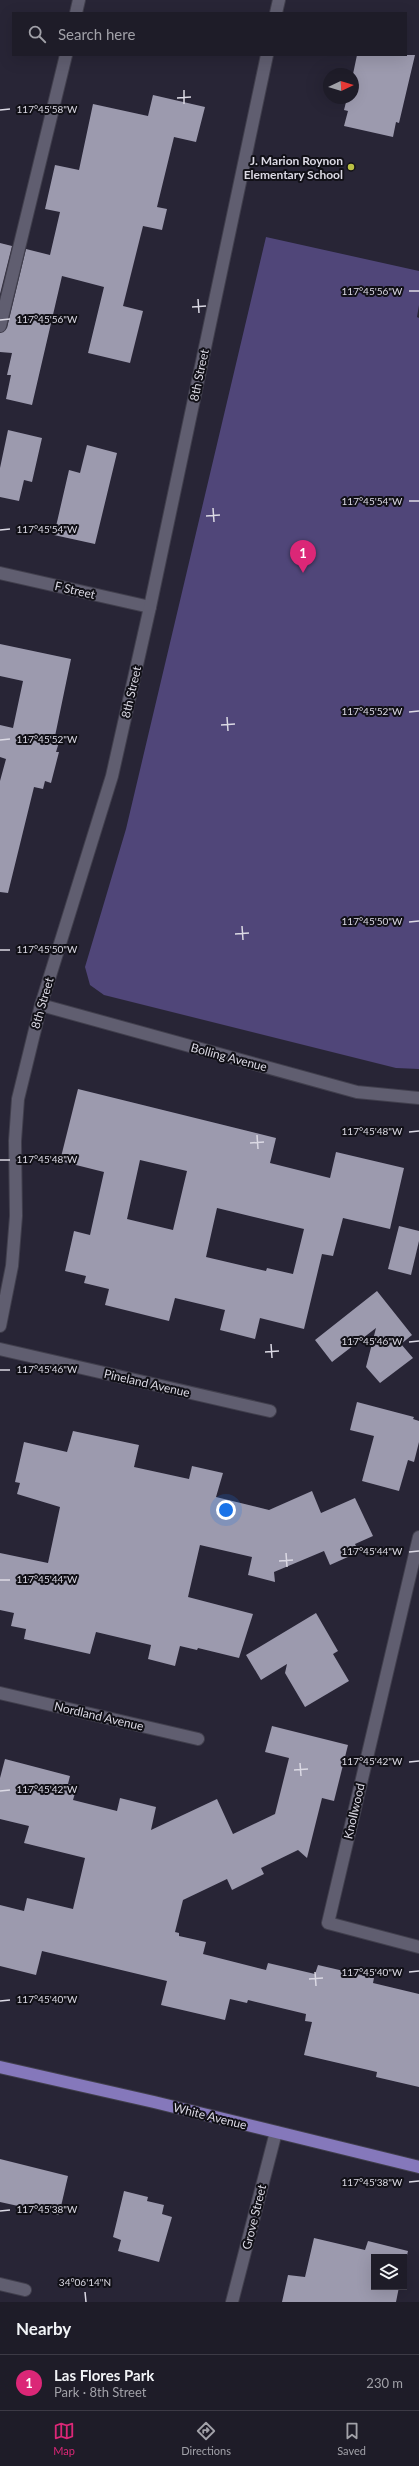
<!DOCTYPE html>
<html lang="en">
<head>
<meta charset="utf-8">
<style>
	body { margin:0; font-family:Lato,sans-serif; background:#262530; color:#f1f3f6 }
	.controls { position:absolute; right:12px; bottom:12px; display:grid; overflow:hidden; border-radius:0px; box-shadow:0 4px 16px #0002 }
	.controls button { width:36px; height:36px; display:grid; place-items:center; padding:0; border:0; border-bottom:1px solid #3c3a45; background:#1e1c28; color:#f1f3f6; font:20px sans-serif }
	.compass { position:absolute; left:323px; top:68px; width:36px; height:36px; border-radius:50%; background:#1e1c28; box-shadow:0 4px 16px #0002; rotate:86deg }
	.you { position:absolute; left:226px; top:1510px; width:14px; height:14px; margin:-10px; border:3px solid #fff; border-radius:50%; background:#1a73e8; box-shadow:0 0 0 6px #1a73e833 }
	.badge { display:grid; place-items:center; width:26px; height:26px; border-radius:50%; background:#db2777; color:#fff; font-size:13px; font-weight:700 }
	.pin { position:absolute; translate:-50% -33px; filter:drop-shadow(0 1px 2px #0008) }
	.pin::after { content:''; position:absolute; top:21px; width:14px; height:12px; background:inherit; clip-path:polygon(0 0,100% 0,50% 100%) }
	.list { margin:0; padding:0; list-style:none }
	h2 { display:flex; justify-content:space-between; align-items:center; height:52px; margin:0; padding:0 16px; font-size:17px }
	h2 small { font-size:13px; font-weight:400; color:#a1a1a8 }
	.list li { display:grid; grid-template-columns:26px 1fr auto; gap:12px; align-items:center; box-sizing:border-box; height:56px; padding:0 16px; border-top:1px solid #3c3a45 }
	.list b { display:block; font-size:15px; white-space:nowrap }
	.list p { margin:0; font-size:13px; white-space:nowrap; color:#a1a1a8 }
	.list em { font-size:13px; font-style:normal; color:#a1a1a8 }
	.icon { flex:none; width:22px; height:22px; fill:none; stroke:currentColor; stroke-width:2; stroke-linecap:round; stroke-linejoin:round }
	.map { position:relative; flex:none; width:419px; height:2302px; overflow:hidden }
	.search { position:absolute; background:#1e1c28; box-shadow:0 4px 16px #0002; left:12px; right:12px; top:12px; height:44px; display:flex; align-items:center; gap:10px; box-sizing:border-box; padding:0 14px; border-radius:0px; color:#a1a1a8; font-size:15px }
	.sheet { height:108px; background:#1e1c28 }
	nav { display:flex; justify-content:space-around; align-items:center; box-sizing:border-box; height:56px; border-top:1px solid #3c3a45; background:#1e1c28; font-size:11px; color:#a1a1a8 }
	nav a { display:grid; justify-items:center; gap:2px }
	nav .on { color:#db2777 }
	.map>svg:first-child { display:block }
	.green { fill:#504679 }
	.building { fill:#9c9aae; fill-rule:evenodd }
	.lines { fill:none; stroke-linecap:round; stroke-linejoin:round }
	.minor-casing { stroke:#413f4d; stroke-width:14 }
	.major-casing { stroke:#413f4d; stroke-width:14 }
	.minor { stroke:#605e70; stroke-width:12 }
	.major { stroke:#8578bb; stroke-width:12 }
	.ticks { fill:none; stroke:#dbd9e4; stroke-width:1.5 }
	.poi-dot { fill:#bbc044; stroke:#111017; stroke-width:1.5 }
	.labels { text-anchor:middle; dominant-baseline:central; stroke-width:4; stroke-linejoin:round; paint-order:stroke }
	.poi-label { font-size:12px; font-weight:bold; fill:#dbd9e4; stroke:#111017; text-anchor:end }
	.street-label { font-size:12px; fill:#dbd9e4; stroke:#111017 }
	.ticks-label { font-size:10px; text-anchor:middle; fill:#dbd9e4; stroke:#111017; stroke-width:4; stroke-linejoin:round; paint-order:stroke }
</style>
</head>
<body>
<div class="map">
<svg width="419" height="2302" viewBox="0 0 419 2302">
	<rect width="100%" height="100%" fill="#282536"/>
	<!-- green -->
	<polygon class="green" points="266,237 419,271 419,305 417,317 419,318 419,1069 396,1068 104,995 90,985 85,967 126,829"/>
	<!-- building -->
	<g class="building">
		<polygon points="357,55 415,55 399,123 396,122 393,137 344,126 348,111 344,110 347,98 353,98 353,74"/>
		<polygon points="153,95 205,107 196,142 174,137 157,207 167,209 162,230 143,226 123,306 143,311 130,363 88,353 104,287 62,276 32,405 6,399 11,375 7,375 12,353 0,352 0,333 7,328 26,249 50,255 60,212 45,209 55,165 79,170 93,104 148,116"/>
		<polygon points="0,243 12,246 0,294"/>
		<polygon points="8,430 42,438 32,482 24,480 19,501 0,497 0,468"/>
		<polygon points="87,445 117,453 95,544 54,535 69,470 80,473"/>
		<polygon points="0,644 71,659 54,741 59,742 56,752 59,752 51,783 45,781 43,789 34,787 8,893 0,892 0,781 6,759 0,757 0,725 13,728 23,681 0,676"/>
		<path d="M78,1089l198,49 -6,25 60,15 6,-26 68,16 -14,61 -47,-11 -10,38 -11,-2 -18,75 -44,-11 -5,21 -35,-9 5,-20 -50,-12 -6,23 -64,-16 4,-16 -25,-6 2,-7 -21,-5 9,-40 16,4 14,-63 -44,-11zM140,1160l47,11 -14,59 -46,-11zM217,1208l87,21 -11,45 -26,-6 -1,3 -60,-14z"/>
		<polygon points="399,1226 419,1231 419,1241 411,1275 388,1269"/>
		<polygon points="377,1291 412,1335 401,1344 413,1358 380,1383 366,1367 376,1328 332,1362 315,1340"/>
		<polygon points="357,1402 414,1417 413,1419 419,1421 419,1442 414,1462 408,1460 399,1491 362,1481 374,1436 350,1430"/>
		<polygon points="73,1431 139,1445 134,1467 189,1479 192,1466 223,1473 216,1497 269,1510 312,1491 321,1513 355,1498 373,1536 355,1544 359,1552 330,1565 324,1551 274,1572 275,1582 248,1575 252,1557 200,1545 188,1597 253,1614 239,1658 198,1648 197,1650 180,1646 175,1666 148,1659 151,1645 96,1632 90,1654 24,1639 26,1629 11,1626 14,1613 0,1610 0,1553 48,1563 60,1507 17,1494 20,1483 15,1482 24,1442 67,1452"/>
		<polygon points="316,1613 338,1651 333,1654 349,1681 305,1707 285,1673 287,1664 261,1680 246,1655"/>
		<polygon points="272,1726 348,1745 334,1801 322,1798 307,1858 298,1850 261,1868 264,1874 232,1890 227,1879 183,1900 175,1932 179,1933 179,1936 206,1942 203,1954 266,1970 268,1963 315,1974 318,1965 374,1978 373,1983 419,1994 419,2087 376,2077 377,2072 304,2055 312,2022 305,2021 306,2014 248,2000 247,2003 230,1999 225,2020 161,2005 167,1981 42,1951 36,1975 0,1966 0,1905 24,1911 27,1898 73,1909 85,1858 24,1843 29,1826 0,1819 0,1778 5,1759 70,1776 68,1784 77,1786 73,1800 117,1811 120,1798 156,1807 151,1830 217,1799 233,1834 275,1814 289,1758 265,1752"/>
		<polygon points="0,2159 68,2176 59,2215 0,2202"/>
		<polygon points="124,2191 148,2197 147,2201 164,2205 162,2214 172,2217 159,2262 118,2251 121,2240 113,2237"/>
		<polygon points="314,2238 365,2250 368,2241 408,2251 404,2268 404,2257 374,2257 374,2287 399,2287 396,2302 282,2302 288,2275 305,2277"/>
	</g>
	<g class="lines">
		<!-- minor casing -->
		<g class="minor-casing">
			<g id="minor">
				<polyline points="76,13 79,0"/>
				<polyline points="276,13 279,0"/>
				<polyline points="0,326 66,55"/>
				<polyline points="0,573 150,607"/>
				<polyline points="41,1005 357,1092 419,1098"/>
				<polyline points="0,1326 12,1266 16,1216 15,1141 18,1099 41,1005 112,776 150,607 267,55"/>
				<polyline points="0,1349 270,1411"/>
				<polyline points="419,1537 328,1923 419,1947"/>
				<polyline points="0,1693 198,1739"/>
				<polyline points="0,2284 25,2290"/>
				<polyline points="232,2302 276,2132"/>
			</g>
		</g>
		<!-- major casing -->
		<g class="major-casing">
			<polyline id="major" points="0,2067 154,2102 419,2167"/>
		</g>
		<!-- minor -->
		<use href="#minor" class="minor"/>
		<!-- major -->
		<use href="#major" class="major"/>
	</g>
	<!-- ticks -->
	<path class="ticks" d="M184,90v14M177,98l14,-1M0,110l10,-1M409,291h10M198,299l1,14M192,307l14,-1M0,320l10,-1M409,501h10M213,508l1,14M206,516l14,-1M0,530l10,-1M409,712l10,-1M227,717l1,14M221,725l14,-1M0,740l10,-1M409,922l10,-1M242,926l1,14M235,934l14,-1M0,950h10M409,1132l10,-1M257,1135l1,14M250,1143l14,-1M0,1160h10M409,1342l10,-1M271,1344l1,14M265,1352l14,-1M0,1370h10M409,1552l10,-1M286,1553l1,14M279,1561l14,-1M0,1580h10M409,1762l10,-1M300,1763l1,13M294,1770l14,-1M0,1791l10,-1M315,1972l1,14M409,1972l10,-1M309,1979l14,-1M0,2001l10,-1M409,2182l10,-1M0,2211l10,-1M85,2292l1,10"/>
	<!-- markers -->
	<circle class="poi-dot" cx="351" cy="167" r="4"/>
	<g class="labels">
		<!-- poi labels -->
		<g class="poi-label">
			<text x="343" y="160">J. Marion Roynon<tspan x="343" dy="14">Elementary School</tspan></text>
		</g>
		<!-- street labels -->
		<g class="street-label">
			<text transform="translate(199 375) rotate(-78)">8th Street</text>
			<text transform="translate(75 590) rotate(13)">F Street</text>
			<text transform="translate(131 692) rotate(-77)">8th Street</text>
			<text transform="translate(42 1003) rotate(-74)">8th Street</text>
			<text transform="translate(229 1057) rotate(15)">Bolling Avenue</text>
			<text transform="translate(147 1383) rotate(13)">Pineland Avenue</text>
			<text transform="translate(99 1716) rotate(13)">Nordland Avenue</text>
			<text transform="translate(354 1811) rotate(-77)">Knollwood</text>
			<text transform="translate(210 2116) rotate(14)">White Avenue</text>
			<text transform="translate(254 2217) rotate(-76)">Grove Street</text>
		</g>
	</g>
	<g class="ticks-label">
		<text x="47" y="113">117°45'58"W</text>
		<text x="372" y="295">117°45'56"W</text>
		<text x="47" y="323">117°45'56"W</text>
		<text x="372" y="505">117°45'54"W</text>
		<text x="47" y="533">117°45'54"W</text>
		<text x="372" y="715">117°45'52"W</text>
		<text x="47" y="743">117°45'52"W</text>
		<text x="372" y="925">117°45'50"W</text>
		<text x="47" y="953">117°45'50"W</text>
		<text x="372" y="1135">117°45'48"W</text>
		<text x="47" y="1163">117°45'48"W</text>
		<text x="372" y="1345">117°45'46"W</text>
		<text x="47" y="1373">117°45'46"W</text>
		<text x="372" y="1555">117°45'44"W</text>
		<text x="47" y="1583">117°45'44"W</text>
		<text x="372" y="1765">117°45'42"W</text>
		<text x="47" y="1793">117°45'42"W</text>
		<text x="372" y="1976">117°45'40"W</text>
		<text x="47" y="2003">117°45'40"W</text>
		<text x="372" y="2186">117°45'38"W</text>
		<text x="47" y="2213">117°45'38"W</text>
		<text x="85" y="2286">34°06'14"N</text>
	</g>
</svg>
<div class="controls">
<button><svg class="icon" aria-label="layers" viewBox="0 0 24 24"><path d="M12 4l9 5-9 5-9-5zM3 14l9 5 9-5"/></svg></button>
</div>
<svg class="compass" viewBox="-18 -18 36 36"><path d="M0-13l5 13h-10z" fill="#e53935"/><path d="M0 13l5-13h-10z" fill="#a1a1a8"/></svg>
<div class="you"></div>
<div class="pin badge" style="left:303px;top:573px">1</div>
<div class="search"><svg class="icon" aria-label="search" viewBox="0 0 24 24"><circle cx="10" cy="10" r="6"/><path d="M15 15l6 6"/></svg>Search here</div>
</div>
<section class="sheet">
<h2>Nearby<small></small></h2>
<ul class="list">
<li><span class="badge">1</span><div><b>Las Flores Park</b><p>Park · 8th Street</p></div><em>230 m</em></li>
</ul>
</section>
<nav>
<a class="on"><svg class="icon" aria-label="map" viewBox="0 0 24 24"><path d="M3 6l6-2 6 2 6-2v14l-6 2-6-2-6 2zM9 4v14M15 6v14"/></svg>Map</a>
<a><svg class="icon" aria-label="directions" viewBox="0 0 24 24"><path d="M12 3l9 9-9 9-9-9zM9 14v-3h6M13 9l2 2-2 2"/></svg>Directions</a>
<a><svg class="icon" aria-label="saved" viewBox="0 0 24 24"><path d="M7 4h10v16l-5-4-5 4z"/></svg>Saved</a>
</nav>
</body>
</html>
